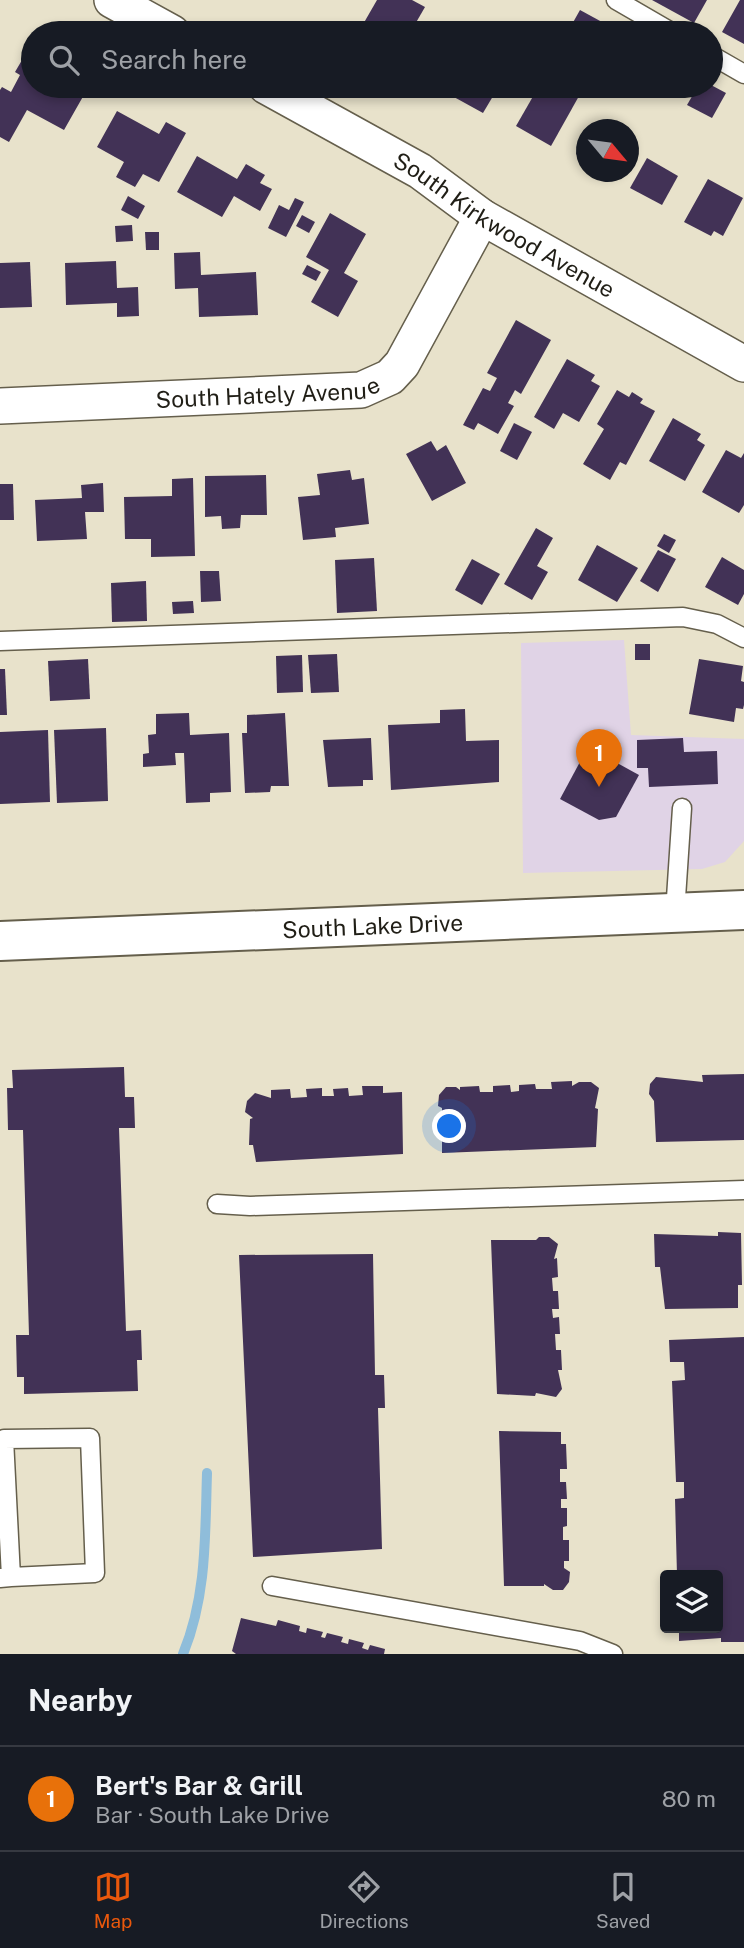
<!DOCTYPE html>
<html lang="en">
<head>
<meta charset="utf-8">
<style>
	body { margin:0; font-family:"Public Sans",sans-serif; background:#242831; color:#f1f3f6 }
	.controls { position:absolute; right:21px; bottom:21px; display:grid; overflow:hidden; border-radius:7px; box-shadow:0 4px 10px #0003 }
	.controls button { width:63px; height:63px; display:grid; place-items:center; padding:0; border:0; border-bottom:2px solid #363941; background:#171b24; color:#f1f3f6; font:35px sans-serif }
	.compass { position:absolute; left:576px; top:119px; width:63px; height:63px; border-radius:50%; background:#171b24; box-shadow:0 4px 10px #0003; rotate:119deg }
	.you { position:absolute; left:450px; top:1127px; width:24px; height:24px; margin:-18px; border:5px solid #fff; border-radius:50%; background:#1a73e8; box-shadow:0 0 0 10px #1a73e833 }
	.badge { display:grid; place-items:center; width:46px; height:46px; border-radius:50%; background:#ea580c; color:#fff; font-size:23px; font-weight:700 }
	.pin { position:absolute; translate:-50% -58px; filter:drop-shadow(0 2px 4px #0008) }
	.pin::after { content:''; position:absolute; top:37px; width:24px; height:21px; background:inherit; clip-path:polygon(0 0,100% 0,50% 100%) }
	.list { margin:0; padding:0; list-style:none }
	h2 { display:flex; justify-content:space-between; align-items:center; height:91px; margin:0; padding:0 28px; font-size:30px }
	h2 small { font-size:23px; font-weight:400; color:#9ea1a6 }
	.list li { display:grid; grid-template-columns:46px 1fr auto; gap:21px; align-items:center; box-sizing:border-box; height:105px; padding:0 28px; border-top:2px solid #363941 }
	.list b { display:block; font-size:26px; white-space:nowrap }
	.list p { margin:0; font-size:23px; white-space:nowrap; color:#9ea1a6 }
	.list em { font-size:23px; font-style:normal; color:#9ea1a6 }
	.icon { flex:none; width:38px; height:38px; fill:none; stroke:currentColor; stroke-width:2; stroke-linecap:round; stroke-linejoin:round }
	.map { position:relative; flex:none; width:744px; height:1654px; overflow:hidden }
	.search { position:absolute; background:#171b24; box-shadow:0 4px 10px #0003; left:21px; right:21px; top:21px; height:77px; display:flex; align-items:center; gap:18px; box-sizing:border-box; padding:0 24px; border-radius:38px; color:#9ea1a6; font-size:26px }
	.sheet { height:196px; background:#171b24 }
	nav { display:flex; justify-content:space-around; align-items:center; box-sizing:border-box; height:98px; border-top:2px solid #363941; background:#171b24; font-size:19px; color:#9ea1a6 }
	nav a { display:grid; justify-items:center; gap:4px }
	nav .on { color:#ea580c }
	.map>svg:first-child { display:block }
	.commercial { fill:#e0d3e6 }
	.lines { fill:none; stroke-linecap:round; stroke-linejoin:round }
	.stream { stroke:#8fbdda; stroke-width:10 }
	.building { fill:#423256 }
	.service-casing { stroke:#655f4c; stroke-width:21 }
	.minor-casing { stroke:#655f4c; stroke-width:38 }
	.secondary-casing { stroke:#655f4c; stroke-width:42 }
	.service { stroke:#fff; stroke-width:18 }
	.minor { stroke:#fff; stroke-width:35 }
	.secondary { stroke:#fff; stroke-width:38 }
	.labels { text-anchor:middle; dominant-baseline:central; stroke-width:7; stroke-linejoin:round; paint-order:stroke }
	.street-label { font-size:23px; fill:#201e16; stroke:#e8e2cb }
</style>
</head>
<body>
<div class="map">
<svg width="744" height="1654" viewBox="0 0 744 1654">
	<rect width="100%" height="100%" fill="#e8e2cb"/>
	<!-- commercial -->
	<polygon class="commercial" points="624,640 631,735 744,739 744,841 725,862 702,869 523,873 521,643"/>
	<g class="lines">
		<!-- stream -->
		<path class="stream" d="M183,1654c24,-58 22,-119 24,-181"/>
	</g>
	<!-- building -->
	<g class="building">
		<polygon points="377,0 412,0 425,7 410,33 358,33"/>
		<polygon points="652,0 707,0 694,23"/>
		<polygon points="740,0 744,0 744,44 722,32"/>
		<polygon points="580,10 613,28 610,33 567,33"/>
		<polygon points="32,43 33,86 80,86 78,89 85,93 64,130 27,110 9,142 0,137 0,90 2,87 11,92 20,75 15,72"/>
		<polygon points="711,85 726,93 712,118 687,105 698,86"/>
		<polygon points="434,86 499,86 483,113"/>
		<polygon points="539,86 560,86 579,96 551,146 516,126"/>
		<polygon points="117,111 159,134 166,122 186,133 159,182 143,174 135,187 116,177 124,162 97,147"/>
		<polygon points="586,135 586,161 576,154"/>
		<polygon points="197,156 237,179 246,164 265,175 260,183 272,189 260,211 234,196 222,217 177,192"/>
		<polygon points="647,158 678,176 662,205 630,188"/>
		<polygon points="708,179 743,198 723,236 714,231 711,236 684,222"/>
		<polygon points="128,196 145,206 138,219 121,210"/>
		<polygon points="295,198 304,202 286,237 268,228 279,205 289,210"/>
		<polygon points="330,213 366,234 344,273 358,281 338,317 311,302 329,270 306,257"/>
		<polygon points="302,215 315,222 309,233 296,226"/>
		<polygon points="132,225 133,241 116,242 115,226"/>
		<polygon points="145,232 159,232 159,250 146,250"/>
		<polygon points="200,252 201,275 256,272 258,315 199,317 198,288 175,289 174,253"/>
		<polygon points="116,261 117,288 138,287 139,316 117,317 117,303 66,305 65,263"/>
		<polygon points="30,262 32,307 0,308 0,263"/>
		<polygon points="307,265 321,272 316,281 302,274"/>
		<polygon points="516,320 551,340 521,394 515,390 508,403 514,406 498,434 478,423 474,430 463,425 483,388 490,391 497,378 487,373"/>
		<polygon points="567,359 595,375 591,381 600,386 579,422 563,413 554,429 534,417"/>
		<polygon points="617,390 629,397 632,392 643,399 640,403 655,411 626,465 620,462 610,480 583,464 604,429 597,424"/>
		<polygon points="673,418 701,434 697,440 705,445 685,481 649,461"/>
		<polygon points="514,423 532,432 517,460 500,451"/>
		<polygon points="431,441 437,451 446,445 466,483 432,501 406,454"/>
		<polygon points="726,450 741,458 744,453 744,505 739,513 702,492"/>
		<polygon points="350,470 352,480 364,478 369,524 335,528 336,537 303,540 298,497 320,495 317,474"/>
		<polygon points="266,475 267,515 241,515 240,528 222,529 221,516 205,517 205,476"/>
		<polygon points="193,478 195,556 151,557 151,539 125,539 124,497 172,496 172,479"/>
		<polygon points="103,483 104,512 85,512 87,539 37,541 35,500 82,498 81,485"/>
		<polygon points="0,484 13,484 14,520 0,520"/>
		<polygon points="536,528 553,538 537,566 548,572 532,600 504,584"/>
		<polygon points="664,534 676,540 669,553 657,546"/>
		<polygon points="597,545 638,568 617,602 578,580"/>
		<polygon points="658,550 676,559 658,592 640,581"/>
		<polygon points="722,557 744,570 744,594 738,605 705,587"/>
		<polygon points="374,558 377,611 337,613 335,560"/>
		<polygon points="472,559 500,574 482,605 455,590"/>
		<polygon points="200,571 219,571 221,601 201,602"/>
		<polygon points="146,581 147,621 112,622 111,583"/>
		<polygon points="193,601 194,613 173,614 172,602"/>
		<rect x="635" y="644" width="15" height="16"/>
		<polygon points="337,654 339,692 311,693 308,655"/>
		<polygon points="302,655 303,692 277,693 276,656"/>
		<polygon points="88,659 90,699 50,701 48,661"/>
		<polygon points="699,659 743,666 741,681 744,682 744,705 743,709 736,708 734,722 689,714"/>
		<polygon points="0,669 5,669 7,715 0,715"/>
		<polygon points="465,709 466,741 499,740 499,782 391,790 388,725 440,723 440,710"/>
		<polygon points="189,713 190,735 229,733 231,792 210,793 210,802 186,803 184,753 175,753 176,765 143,767 143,754 149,753 148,735 156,734 156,714"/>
		<polygon points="285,713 289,786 271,786 270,792 245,793 242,733 247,733 247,715"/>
		<polygon points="106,728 108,801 57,803 54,730"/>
		<polygon points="48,730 50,802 0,804 0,732"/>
		<polygon points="371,738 373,780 363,780 363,786 328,787 323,740"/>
		<polygon points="683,738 684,752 717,751 718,784 649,787 648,768 637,768 637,740"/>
		<polygon points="588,747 639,775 616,817 599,820 560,799"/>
		<polygon points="124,1067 125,1097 134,1097 135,1128 119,1128 126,1331 141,1330 142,1360 137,1360 138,1391 24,1394 24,1377 17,1377 16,1335 29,1335 23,1130 8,1130 7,1088 13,1088 12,1070"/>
		<polygon points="744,1074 744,1140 656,1142 654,1101 649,1094 650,1084 656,1077 703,1082 702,1075"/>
		<polygon points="572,1081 572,1086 579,1082 591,1082 599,1088 595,1108 598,1109 596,1147 442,1153 442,1108 438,1106 439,1095 446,1087 456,1087 460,1090 460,1087 479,1086 480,1092 493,1092 493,1086 510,1085 511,1092 519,1091 519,1085 535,1084 536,1089 552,1089 551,1082"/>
		<polygon points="362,1086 383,1086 383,1093 402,1092 403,1154 256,1162 253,1145 249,1145 250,1119 253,1118 245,1112 247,1101 255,1093 271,1098 271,1090 290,1089 291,1098 307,1097 306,1089 322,1088 322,1096 334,1096 333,1089 348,1088 349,1096 363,1095"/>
		<polygon points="718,1232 741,1233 742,1285 738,1285 738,1308 665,1309 660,1267 655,1267 654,1234 718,1236"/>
		<polygon points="539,1237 549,1237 558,1244 554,1259 557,1258 558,1277 552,1278 553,1291 558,1291 559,1309 552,1309 553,1318 559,1317 560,1334 555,1334 556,1350 561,1350 562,1370 558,1370 562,1389 556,1397 536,1393 535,1396 497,1394 491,1240 536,1240"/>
		<polygon points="373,1254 375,1375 384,1375 385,1408 378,1408 382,1549 253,1557 239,1255"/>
		<polygon points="744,1337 744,1642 721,1642 721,1638 679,1641 679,1628 718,1628 718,1575 677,1575 675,1499 684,1498 684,1482 676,1482 672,1381 685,1380 684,1362 670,1362 669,1340"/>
		<polygon points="499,1431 561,1432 561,1444 566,1444 567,1469 560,1469 560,1482 566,1482 567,1499 561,1499 561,1508 567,1508 567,1526 563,1527 563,1540 569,1540 569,1561 564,1561 564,1568 570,1572 569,1582 563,1590 553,1590 544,1584 544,1586 504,1586"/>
		<polygon points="241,1618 276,1626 278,1620 300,1626 299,1631 306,1633 307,1628 323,1632 321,1637 325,1638 327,1633 343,1637 341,1642 348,1644 349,1639 364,1643 362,1648 368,1650 370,1645 385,1649 384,1654 236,1654 232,1651"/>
	</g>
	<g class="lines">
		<!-- service casing -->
		<g class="service-casing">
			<g id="service">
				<polyline points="616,0 673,33"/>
				<polyline points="711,55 744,74"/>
				<polyline points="0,641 683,617 717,624 744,638"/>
				<polyline points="675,913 682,808"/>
				<polyline points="217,1204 250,1206 744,1190"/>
				<polyline points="0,1578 11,1577 95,1573 90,1438 4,1439 11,1577"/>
				<polyline points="272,1586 580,1641 613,1654"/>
			</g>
		</g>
		<!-- minor casing -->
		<g class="minor-casing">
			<g id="minor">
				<polyline points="112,0 172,33"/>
				<path id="s1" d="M266,86l154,85 62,46 262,147"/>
				<path id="s2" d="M0,406l361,-16 29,-13 12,-13 80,-147"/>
			</g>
		</g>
		<!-- secondary casing -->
		<g class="secondary-casing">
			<g id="secondary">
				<path id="s3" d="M0,941l744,-31"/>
			</g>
		</g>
		<!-- service -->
		<use href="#service" class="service"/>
		<!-- minor -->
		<use href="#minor" class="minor"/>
		<!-- secondary -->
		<use href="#secondary" class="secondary"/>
	</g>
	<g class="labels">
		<!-- street labels -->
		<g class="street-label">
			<text stroke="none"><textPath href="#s1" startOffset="276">South Kirkwood Avenue</textPath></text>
			<text stroke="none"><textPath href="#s2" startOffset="268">South Hately Avenue</textPath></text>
			<text stroke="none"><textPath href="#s3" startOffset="373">South Lake Drive</textPath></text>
		</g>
	</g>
</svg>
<div class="controls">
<button><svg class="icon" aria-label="layers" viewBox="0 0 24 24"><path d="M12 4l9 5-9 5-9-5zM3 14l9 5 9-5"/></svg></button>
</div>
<svg class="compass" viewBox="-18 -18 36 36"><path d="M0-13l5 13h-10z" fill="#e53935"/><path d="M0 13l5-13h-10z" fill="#9ea1a6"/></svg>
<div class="you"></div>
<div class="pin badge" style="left:599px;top:787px;background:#e8710a">1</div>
<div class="search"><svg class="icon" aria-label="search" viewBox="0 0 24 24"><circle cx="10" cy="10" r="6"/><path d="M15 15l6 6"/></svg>Search here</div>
</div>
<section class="sheet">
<h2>Nearby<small></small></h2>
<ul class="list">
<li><span class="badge" style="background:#e8710a">1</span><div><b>Bert's Bar &amp; Grill</b><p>Bar · South Lake Drive</p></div><em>80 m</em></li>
</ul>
</section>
<nav>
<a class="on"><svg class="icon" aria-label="map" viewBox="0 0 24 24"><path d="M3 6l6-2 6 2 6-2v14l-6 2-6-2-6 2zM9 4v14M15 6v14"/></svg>Map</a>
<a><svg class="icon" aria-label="directions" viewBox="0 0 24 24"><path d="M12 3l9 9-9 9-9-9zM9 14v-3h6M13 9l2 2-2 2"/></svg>Directions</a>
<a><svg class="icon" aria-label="saved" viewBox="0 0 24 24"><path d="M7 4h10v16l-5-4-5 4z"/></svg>Saved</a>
</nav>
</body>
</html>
